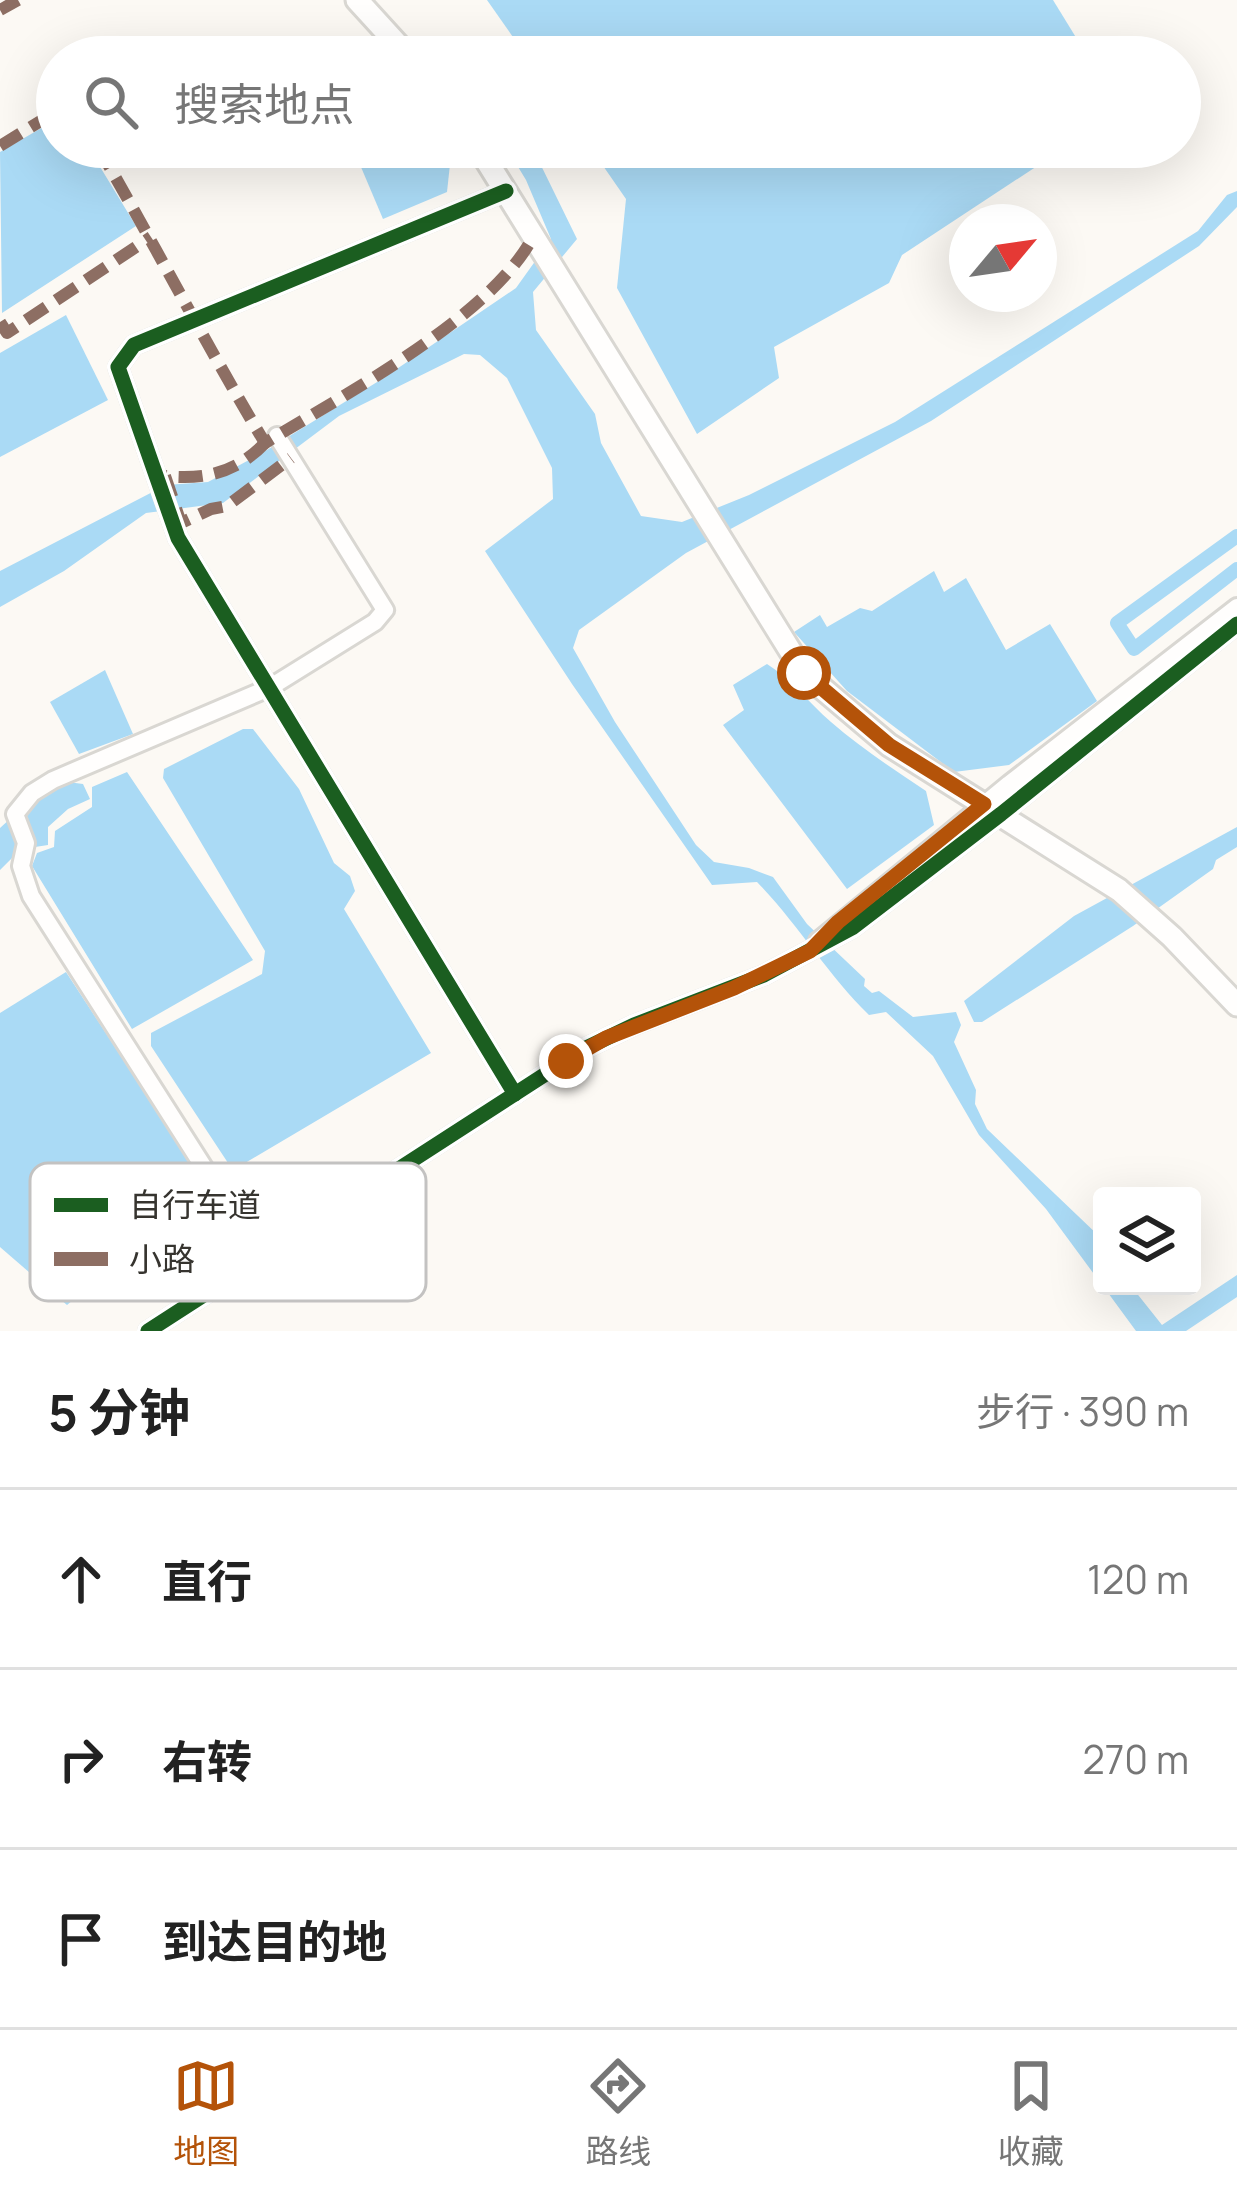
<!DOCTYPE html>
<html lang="zh">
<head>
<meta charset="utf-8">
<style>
	body { margin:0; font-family:Manrope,"Noto Sans SC",sans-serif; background:#f6f6f6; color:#222 }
	.controls { position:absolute; right:36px; bottom:36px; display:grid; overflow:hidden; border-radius:12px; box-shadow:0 12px 48px #0002 }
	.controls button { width:108px; height:108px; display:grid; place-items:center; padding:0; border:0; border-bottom:3px solid #e0e0e0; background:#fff; color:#222; font:60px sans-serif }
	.compass { position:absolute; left:949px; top:204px; width:108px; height:108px; border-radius:50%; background:#fff; box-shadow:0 12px 48px #0002; rotate:61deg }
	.stop { position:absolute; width:36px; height:36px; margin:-27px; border:9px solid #b45309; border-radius:50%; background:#fff }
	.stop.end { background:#b45309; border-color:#fff; box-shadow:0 3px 12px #0008 }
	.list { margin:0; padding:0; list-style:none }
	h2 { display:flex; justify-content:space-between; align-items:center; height:156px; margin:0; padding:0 48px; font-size:51px }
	h2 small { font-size:39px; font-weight:400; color:#767676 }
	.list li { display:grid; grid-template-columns:78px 1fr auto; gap:36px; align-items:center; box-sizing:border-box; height:180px; padding:0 48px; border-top:3px solid #e0e0e0 }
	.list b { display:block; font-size:45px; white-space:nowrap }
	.list em { font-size:39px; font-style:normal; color:#767676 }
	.icon { flex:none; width:66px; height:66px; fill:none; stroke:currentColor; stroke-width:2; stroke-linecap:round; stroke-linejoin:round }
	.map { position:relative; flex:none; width:1237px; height:1331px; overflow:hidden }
	.search { position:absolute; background:#fff; box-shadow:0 12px 48px #0002; left:36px; right:36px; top:36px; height:132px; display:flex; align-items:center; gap:30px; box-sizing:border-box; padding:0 42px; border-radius:66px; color:#767676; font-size:45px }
	.sheet { height:696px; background:#fff }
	nav { display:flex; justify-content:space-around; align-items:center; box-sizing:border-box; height:168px; border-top:3px solid #e0e0e0; background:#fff; font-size:33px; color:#767676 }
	nav a { display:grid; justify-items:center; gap:6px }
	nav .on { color:#b45309 }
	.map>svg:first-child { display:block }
	.water { fill:#aadaf5 }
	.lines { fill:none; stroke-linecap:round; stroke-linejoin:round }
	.canal { stroke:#aadaf5; stroke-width:14 }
	.minor-casing { stroke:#d9d7d2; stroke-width:22 }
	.major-casing { stroke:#d9d7d2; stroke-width:27 }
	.minor { stroke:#fffefd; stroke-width:16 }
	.major { stroke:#fffefd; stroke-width:21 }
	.quiet { stroke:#8d6e63; stroke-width:12; stroke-dasharray:24 12; stroke-linecap:butt }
	.cycleway-casing { stroke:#fff; stroke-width:22 }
	.cycleway { stroke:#1b5e20; stroke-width:15 }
	.route { stroke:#b45309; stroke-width:15 }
	.key { fill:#fff; stroke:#c3c2c1; stroke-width:3 }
	.key-label { font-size:33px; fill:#36342f }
</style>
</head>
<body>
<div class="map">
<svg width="1237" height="1331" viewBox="0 0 1237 1331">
	<rect width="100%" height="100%" fill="#fcf9f4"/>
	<!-- water -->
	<g class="water">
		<polygon points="487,0 1053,0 1088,57 527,57"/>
		<polygon points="57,119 57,147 88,147 136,226 2,313 0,152"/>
		<polygon points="398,147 442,147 451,155 447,192 383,219 358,160"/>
		<path d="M506,147h26l45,92 -44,53 3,38 59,84 6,29 40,73 41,6 67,-27 146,-73 303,-191 29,-36 10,-4v16l-38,39 -268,175 -245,132 -107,77 -6,18 42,74 81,123 18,17 35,6 24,9 34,47 58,55 -1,7 8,7 7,-2 34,26 43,-5 5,13 -7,17 22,48 -1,14 12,25 113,108 2,48 -56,-76 -67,-74 -46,-79 -47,-44 -17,3c-42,-41 -71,-91 -112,-133l-45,3 -140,-201 -87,-133 68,-52 -1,-31 -45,-90 -27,-23 -16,-1 -125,62 -116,87 -77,10 -82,58 -64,36v-36l166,-86 42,-3 54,-29 120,-74 134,-91 35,-49 -25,-59z"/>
		<polygon points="590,147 1066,147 902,255 889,283 774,347 779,378 697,434 617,288 626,199"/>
		<polygon points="66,315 108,400 0,457 0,353"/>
		<polygon points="934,571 944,592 966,578 1006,650 1050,624 1097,701 1009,765 954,772 847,691 794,632 820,615 827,627 860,608 872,611"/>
		<path d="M767,664c24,15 42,39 64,58 30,26 62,47 95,69l8,34 -87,64 -124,-164 21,-15 -11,-25z"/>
		<polygon points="105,670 133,734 79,754 50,702"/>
		<polygon points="243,729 253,729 299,789 334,863 350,876 355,891 344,909 431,1053 240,1166 230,1166 151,1046 151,1033 262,974 265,951 163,778 164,769"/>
		<polygon points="127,772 253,960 132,1029 32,866 37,853 54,847 55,831 92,807 92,787"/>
		<polygon points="68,782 83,784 90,799 68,809 48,827 48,845 35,847 34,837 18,840 14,856 0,870 0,828 33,798"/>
		<polygon points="1237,827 1237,847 1216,860 1213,869 1133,926 982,1022 974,1022 964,1001 1074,916"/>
		<polygon points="66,972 207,1188 67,1305 0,1247 0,1013"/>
		<polygon points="1237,1275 1237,1297 1186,1331 1136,1331 1103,1286 1131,1286 1162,1325"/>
	</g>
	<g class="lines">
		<!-- canal -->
		<polyline class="canal" points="1237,536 1117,623 1134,649 1237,569"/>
		<!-- minor casing -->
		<g class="minor-casing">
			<g id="minor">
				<polyline points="506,191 134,345 118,367 178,538 515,1094"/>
				<polyline points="818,941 1009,784 1237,607"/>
				<polyline points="263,1260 31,896 21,866 26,843 15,814 32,793 53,780 269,688 375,622 385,610 277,436"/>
				<polyline points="148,1331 586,1048 634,1025 764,975 852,928 1001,814 1237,624"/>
			</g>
		</g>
		<!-- major casing -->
		<g class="major-casing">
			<g id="major">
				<polyline points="357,0 409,57"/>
				<polyline points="478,147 804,673 889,745 1119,890 1172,937 1237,1005"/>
			</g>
		</g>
		<!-- minor -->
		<use href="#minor" class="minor"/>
		<!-- major -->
		<use href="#major" class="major"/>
		<!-- quiet -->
		<g class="quiet">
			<polyline points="0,10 18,0"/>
			<polyline points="0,146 57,111"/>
			<path d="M98,147c57,98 108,198 167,296 79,-48 228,-127 269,-208"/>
			<polyline points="0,322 7,333 151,237"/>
			<path d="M265,443c-29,30 -60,37 -100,33l16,47 30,-14 16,-3 64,-48"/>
		</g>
		<!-- cycleway casing -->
		<g class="cycleway-casing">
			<g id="cycleway">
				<polyline points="506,191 134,345 118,367 178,538 515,1094"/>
				<polyline points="148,1331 586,1048 634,1025 764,975 852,928 1001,814 1237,624"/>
			</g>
		</g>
		<!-- cycleway -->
		<use href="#cycleway" class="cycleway"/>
	</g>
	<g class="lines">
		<!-- route -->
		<polyline class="route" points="566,1061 606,1038 734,988 810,951 838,922 984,804 889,745 804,673"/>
	</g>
	<!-- legend -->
	<rect x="30" y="1163" width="396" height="138" rx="18" class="key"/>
	<rect x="54" y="1198" width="54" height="14" fill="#1b5e20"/>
	<rect x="54" y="1252" width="54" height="14" fill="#8d6e63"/>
	<g class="key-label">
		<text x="129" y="1217">自行车道</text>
		<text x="129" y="1271">小路</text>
	</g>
</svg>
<div class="controls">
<button><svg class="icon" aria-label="layers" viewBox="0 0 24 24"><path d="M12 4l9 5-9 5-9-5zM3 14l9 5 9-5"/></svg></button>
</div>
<svg class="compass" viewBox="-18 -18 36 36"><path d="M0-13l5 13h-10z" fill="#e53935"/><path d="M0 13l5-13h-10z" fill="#767676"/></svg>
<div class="stop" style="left:804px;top:673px"></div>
<div class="stop end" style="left:566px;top:1061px"></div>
<div class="search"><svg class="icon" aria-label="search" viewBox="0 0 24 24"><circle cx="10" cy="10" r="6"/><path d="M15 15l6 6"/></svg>搜索地点</div>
</div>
<section class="sheet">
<h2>5 分钟<small>步行 · 390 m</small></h2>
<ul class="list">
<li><svg class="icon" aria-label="ahead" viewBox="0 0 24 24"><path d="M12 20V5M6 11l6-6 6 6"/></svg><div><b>直行</b></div><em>120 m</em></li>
<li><svg class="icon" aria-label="right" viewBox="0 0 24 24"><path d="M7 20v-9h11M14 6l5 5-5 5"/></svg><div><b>右转</b></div><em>270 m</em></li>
<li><svg class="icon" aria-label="arrive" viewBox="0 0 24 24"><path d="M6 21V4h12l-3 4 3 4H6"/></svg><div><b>到达目的地</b></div></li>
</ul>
</section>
<nav>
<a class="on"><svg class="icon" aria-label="map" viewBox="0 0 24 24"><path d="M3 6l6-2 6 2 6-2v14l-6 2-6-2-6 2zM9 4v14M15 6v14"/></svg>地图</a>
<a><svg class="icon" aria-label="directions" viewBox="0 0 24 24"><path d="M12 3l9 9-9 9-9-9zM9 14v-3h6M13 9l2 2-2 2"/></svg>路线</a>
<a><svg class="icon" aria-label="saved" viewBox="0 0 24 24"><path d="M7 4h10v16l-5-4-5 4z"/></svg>收藏</a>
</nav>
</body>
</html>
